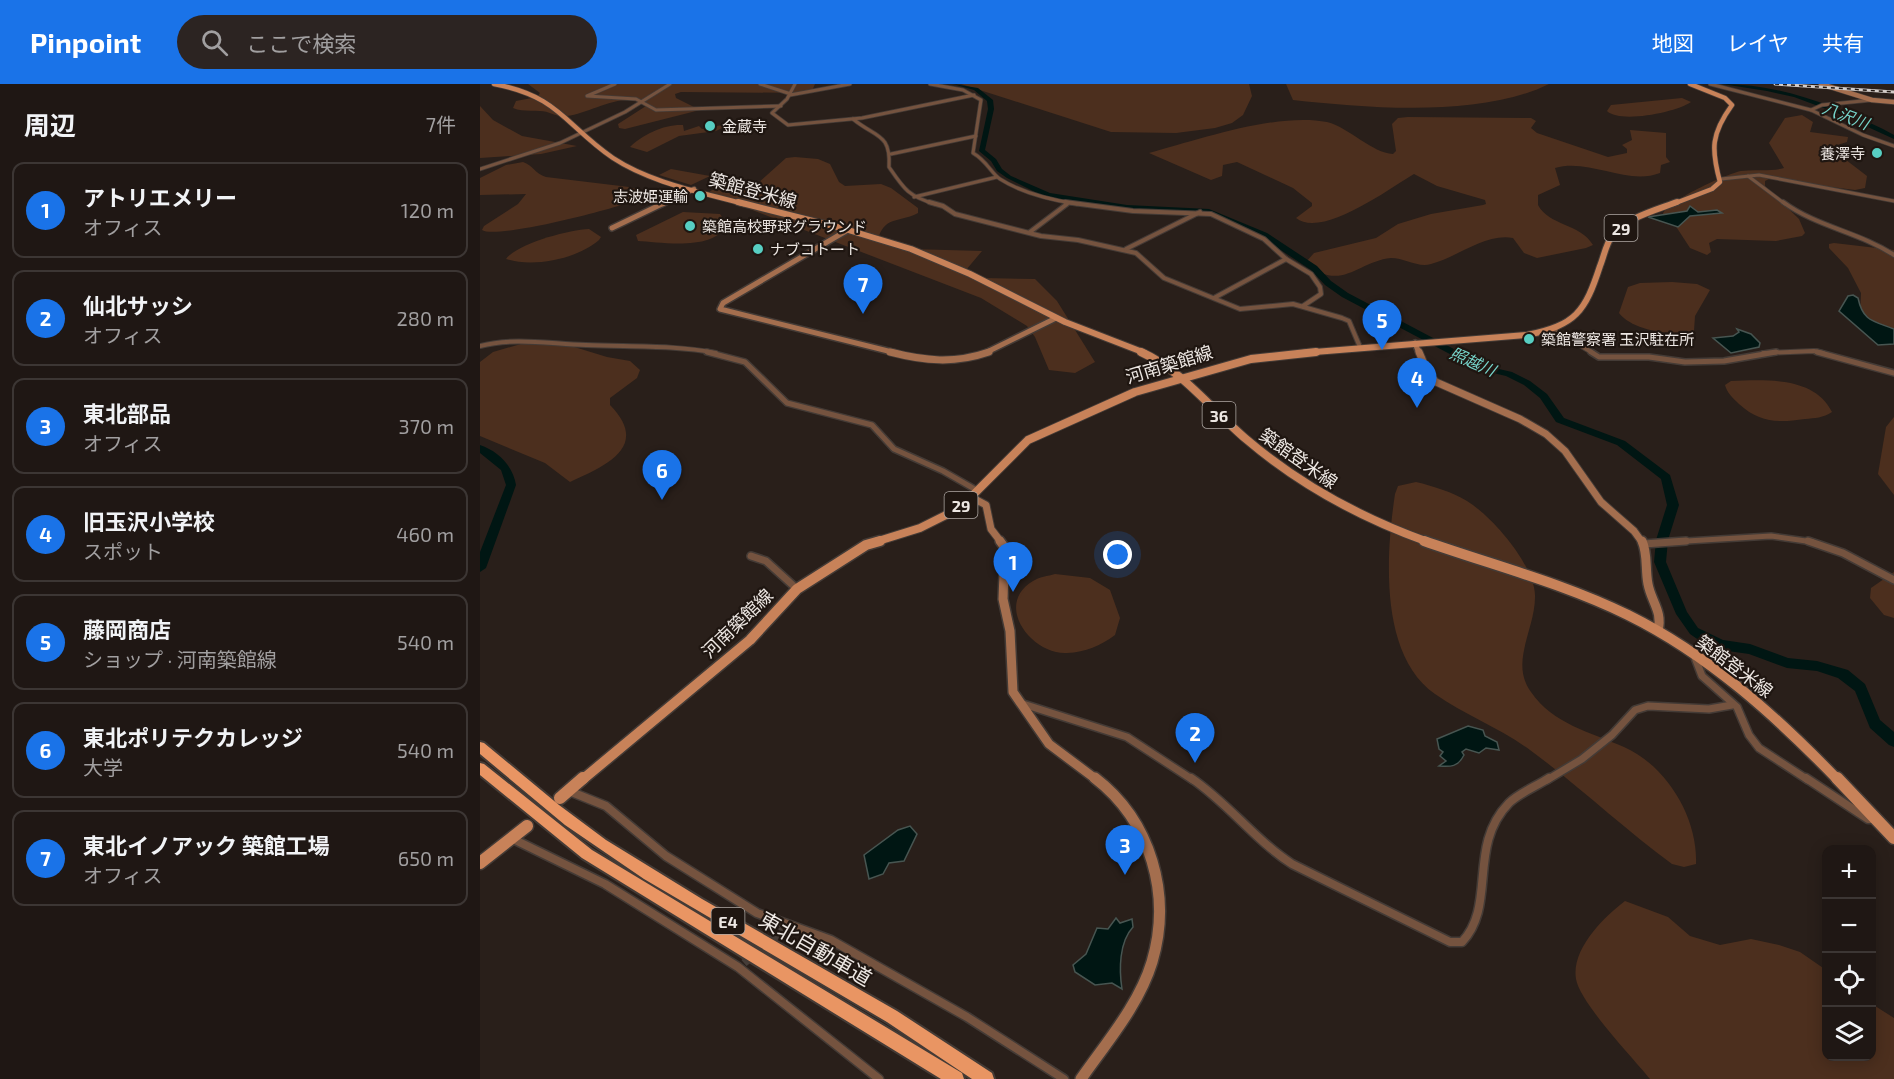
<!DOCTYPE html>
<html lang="ja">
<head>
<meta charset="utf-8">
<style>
	body { margin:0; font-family:"Exo 2","Noto Sans JP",sans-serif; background:#2c2422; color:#f1f3f6 }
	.controls { position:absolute; right:18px; bottom:18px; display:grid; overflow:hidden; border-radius:12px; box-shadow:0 3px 15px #0003 }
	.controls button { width:54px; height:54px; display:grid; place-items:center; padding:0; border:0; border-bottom:2px solid #3c3634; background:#1f1714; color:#f1f3f6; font:30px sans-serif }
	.you { position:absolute; left:638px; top:471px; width:21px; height:21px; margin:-15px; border:4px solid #fff; border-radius:50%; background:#1a73e8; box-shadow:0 0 0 9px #1a73e833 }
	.badge { display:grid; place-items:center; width:39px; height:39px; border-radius:50%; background:#1a73e8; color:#fff; font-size:20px; font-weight:700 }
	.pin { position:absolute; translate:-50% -50px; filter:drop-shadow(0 2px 3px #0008) }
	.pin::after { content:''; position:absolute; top:32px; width:21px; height:18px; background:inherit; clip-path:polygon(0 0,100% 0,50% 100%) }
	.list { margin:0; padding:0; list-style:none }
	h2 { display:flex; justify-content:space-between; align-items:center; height:78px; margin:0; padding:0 24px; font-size:26px }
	h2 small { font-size:20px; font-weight:400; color:#a19fa0 }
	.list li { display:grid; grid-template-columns:39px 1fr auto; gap:18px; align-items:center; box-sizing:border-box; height:96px; margin:0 12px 12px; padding:0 12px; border:2px solid #3c3634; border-radius:12px }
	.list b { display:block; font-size:22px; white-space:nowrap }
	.list p { margin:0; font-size:20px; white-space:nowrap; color:#a19fa0 }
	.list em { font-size:20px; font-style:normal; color:#a19fa0 }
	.icon { flex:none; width:33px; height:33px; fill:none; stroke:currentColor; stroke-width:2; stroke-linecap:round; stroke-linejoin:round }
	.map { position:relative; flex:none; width:1414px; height:995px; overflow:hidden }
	header { display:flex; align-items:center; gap:36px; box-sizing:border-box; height:84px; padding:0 30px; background:#1a73e8; color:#fff }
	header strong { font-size:28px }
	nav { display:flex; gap:33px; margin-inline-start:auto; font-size:21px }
	.search { width:420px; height:54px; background:#2c2422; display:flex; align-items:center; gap:15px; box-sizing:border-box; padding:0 21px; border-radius:33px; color:#a19fa0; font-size:22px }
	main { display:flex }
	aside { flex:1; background:#1f1714 }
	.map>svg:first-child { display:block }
	.green { fill:#4c2f1e }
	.water { fill:#001613; stroke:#475551; stroke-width:1.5 }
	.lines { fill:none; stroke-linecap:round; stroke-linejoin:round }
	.river { fill:#001613; fill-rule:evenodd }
	.street-tunnel { stroke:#463d38; stroke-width:8; stroke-dasharray:8 4; stroke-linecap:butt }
	.street-far4-casing { stroke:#443b36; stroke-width:4.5 }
	.street-far3-casing { stroke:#443b36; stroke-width:6 }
	.street-far2-casing { stroke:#443b36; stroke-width:8 }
	.street-far1-casing { stroke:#443b36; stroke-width:10 }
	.street-casing { stroke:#443b36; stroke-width:11 }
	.secondary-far4-casing { stroke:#443b36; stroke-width:6 }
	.secondary-far3-casing { stroke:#443b36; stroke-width:8 }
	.secondary-far2-casing { stroke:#443b36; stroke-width:9 }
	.secondary-far1-casing { stroke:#443b36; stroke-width:12 }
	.secondary-casing { stroke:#443b36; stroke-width:14 }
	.primary-far4-casing { stroke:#443b36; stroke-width:6 }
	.primary-far3-casing { stroke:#443b36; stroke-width:8 }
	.primary-far2-casing { stroke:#443b36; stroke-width:10 }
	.primary-far1-casing { stroke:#443b36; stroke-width:13 }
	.primary-casing { stroke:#443b36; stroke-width:15 }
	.highway-casing { stroke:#443b36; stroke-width:4 }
	.street-far4 { stroke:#75533f; stroke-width:3 }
	.street-far3 { stroke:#75533f; stroke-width:4 }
	.street-far2 { stroke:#75533f; stroke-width:5 }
	.street-far1 { stroke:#75533f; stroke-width:7 }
	.street { stroke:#75533f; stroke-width:8 }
	.secondary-far4 { stroke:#a46e4e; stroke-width:4.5 }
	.secondary-far3 { stroke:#a46e4e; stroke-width:5 }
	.secondary-far2 { stroke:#a46e4e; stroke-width:7 }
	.secondary-far1 { stroke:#a46e4e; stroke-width:9 }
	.secondary { stroke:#a46e4e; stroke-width:11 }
	.primary-far4 { stroke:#c88259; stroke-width:4.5 }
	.primary-far3 { stroke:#c88259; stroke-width:6 }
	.primary-far2 { stroke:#c88259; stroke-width:8 }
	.primary-far1 { stroke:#c88259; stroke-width:10 }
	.primary { stroke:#c88259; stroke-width:12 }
	.highway { fill:#e99563; fill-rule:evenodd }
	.rail-casing { stroke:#d3ccc8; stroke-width:3 }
	.rail { stroke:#1f1611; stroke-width:1.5; stroke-dasharray:4; stroke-linecap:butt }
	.poi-dot { fill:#57cec2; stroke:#1f1611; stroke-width:2 }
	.labels { text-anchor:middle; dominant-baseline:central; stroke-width:4.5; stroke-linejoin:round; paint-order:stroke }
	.far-poi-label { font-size:15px; fill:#ede7e3; stroke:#1f1611; text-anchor:start }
	.far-water-label { font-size:16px; font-style:italic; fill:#76d4ca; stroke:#1f1611 }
	.shield { fill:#1f1611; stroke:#afa8a4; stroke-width:1.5 }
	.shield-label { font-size:16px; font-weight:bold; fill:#ede7e3 }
	.street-label { font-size:18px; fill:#ede7e3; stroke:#1f1611 }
	.near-street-label { font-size:21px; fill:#ede7e3; stroke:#1f1611 }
</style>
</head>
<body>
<header>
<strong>Pinpoint</strong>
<div class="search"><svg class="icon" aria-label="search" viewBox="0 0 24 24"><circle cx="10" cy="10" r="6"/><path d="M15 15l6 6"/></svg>ここで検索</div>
<nav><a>地図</a><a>レイヤ</a><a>共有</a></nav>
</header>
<main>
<aside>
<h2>周辺<small>7件</small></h2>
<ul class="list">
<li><span class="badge">1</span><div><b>アトリエメリー</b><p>オフィス</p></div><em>120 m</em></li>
<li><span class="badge">2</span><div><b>仙北サッシ</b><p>オフィス</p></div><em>280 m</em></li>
<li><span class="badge">3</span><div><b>東北部品</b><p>オフィス</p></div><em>370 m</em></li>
<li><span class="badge">4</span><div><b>旧玉沢小学校</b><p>スポット</p></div><em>460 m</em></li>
<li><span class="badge">5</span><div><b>藤岡商店</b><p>ショップ · 河南築館線</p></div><em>540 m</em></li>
<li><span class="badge">6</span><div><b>東北ポリテクカレッジ</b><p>大学</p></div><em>540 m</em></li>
<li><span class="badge">7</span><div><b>東北イノアック 築館工場</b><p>オフィス</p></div><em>650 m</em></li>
</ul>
</aside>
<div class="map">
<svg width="1414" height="995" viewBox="0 0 1414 995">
	<rect width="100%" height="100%" fill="#291f1a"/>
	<!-- green -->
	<g class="green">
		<path d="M20,0h315l-4,9 -130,-1 -6,2 1,4 24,12 -75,19 -6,-1 -1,-4 28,-18c-21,-17 -54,7 -79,10 -10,2 -17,-5 -27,-5 -9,-1 -19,1 -27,-3l3,-7 21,-4 3,-4 -12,-9z"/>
		<polygon points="481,0 769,0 772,12 763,31 752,39 735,44 696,49 631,48"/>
		<path d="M806,0h263c-68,34 -182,24 -256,16z"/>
		<path d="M1202,14l9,4c-14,10 -71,22 -84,9l4,-6z"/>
		<polygon points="0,22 13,36 42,52 97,62 61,70 0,74"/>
		<path d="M1322,31l11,7 -3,10 38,5 -1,5 -13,4 -1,4 34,26 -2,12 -10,2 -86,-11 -4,2v5l34,33 6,14 -3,3 -26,5 -59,-2 -8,4 2,9 -4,3 -17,-7 -13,-20 -14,-14c4,-13 63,-40 78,-43 14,-2 29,1 43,-3l-15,-25 16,-25z"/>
		<path d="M928,33l123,1 5,3 -5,7 6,5 71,24 19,-4v-4l-5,-4 10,-5 -2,-10 36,3v24l4,5 -9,3 -1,8c-33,13 -70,-15 -105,-5l5,17 -22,10v10c11,21 42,18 55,40l-7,3 -49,10 -13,-5 -11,-15c-28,-5 -55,19 -82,26 -13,4 -26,-6 -40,-6 -33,3 -51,36 -85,4l8,-9 62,-15 22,-14 33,-10 52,-9 3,-1 -1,-4 -48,-14 -23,-12c-24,14 -92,65 -118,44l16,-12v-3l-19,-15 -56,-26 -14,3 -1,11 -11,4 -62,-27c49,-13 128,-41 178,-31 23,6 45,31 66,32l3,-3 -4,-27 6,-6z"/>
		<path d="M252,39l-16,8 -37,5 -32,16 -17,-5c13,-13 35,-23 53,-22l1,6 15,-5 3,3z"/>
		<path d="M315,73l23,2 12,5 9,18 6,4 36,-2 10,4 27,20v5c-16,9 -32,3 -39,23l31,13 72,2 -16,19 16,8 53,1 22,22 38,61 -20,11 -26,-3 -14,-33 -8,-11 -46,-28 -273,-105 4,-3 46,-7 28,-25z"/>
		<path d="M43,78c10,3 12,12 23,15l83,10 16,5 3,3c-18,11 -152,45 -166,35l2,-4 34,-22 8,-10 -46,1v-17l26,-13z"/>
		<polygon points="191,85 230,92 211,101 179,91"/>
		<path d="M203,128l37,2 6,9c-8,29 -66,19 -88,18l-2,-6z"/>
		<path d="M109,145l12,8 -2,3c-22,19 -66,28 -93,19 12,-16 63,-29 83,-30z"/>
		<polygon points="1354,159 1414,166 1414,249 1380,237 1381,209 1368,184 1349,164 1349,160"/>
		<path d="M1192,198l25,2 13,6 -15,26 -1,15c-22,5 -61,0 -75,-18l9,-26 12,-4z"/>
		<path d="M51,257l27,1 49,15 23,4 10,9 -3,8 -27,20v7c41,42 -5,61 -40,77l-25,-19 -65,-27v-74l13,-10z"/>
		<path d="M1251,297c35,-1 83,-5 101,31 -9,6 -17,6 -27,7 -27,4 -45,4 -66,-15 -6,-6 -12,-11 -14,-19z"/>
		<polygon points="1414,333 1414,411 1398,390 1406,343"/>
		<path d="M936,398c17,4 36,10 51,19 26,16 67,64 68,94 1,34 -26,67 -4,97 22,32 59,40 93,55 43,19 74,71 72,117l-12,3 -12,-3c-49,-36 -93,-78 -142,-114 -30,-22 -65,-35 -95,-56 -56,-39 -49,-140 -40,-200l3,-8z"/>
		<polygon points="1414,488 1414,534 1404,531 1390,514 1391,504"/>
		<path d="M575,490l35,4 20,12 10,28 -5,17c-15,11 -29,17 -48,18 -35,2 -74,-48 -34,-72 6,-4 15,-5 22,-7z"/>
		<path d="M1145,817l43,16 22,19 30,9 31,-6 28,6 21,7 26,18v86h46v-52l22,14v61h-244c-17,-21 -70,-76 -74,-100 -5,-30 28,-62 49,-78z"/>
	</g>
	<!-- water -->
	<g class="water">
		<polygon points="1210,122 1218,128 1237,126 1242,129 1210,132 1198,143 1168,133 1207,127"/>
		<path d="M1373,211l5,3c5,24 16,23 36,31v15l-16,1 -39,-34 9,-15z"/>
		<polygon points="1257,245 1271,250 1280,259 1279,263 1251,269 1233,254 1253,252 1259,248"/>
		<path d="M988,642l15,4 2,6 12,6 2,8 -13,-2 -7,5 -13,-4 -4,3 2,3c-6,12 -13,12 -25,11l7,-5 -6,-5 3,-4 -4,-3 -2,-10z"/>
		<polygon points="430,742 437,750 424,777 409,779 403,790 389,795 384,771 418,746"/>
		<path d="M636,834l4,5 12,-4 1,8c-14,15 -14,43 -11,62l-10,-6 -17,2 -20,-13 -2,-7 13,-11 11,-26 11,1z"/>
	</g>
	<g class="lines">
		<!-- river -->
		<g class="river">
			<polygon points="473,0 498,4 513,16 514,25 505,66 516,75 522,85 531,92 570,109 647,121 729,125 787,149 837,182 851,197 868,209 1006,282 1032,288 1050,297 1067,310 1084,334 1145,357 1190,391 1199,421 1188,456 1186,478 1207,528 1218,544 1243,556 1270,560 1308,574 1337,577 1368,586 1385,600 1400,636 1414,648 1414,663 1409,661 1390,644 1375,607 1358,594 1337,587 1307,584 1269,570 1241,566 1220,557 1210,550 1196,530 1174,478 1176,456 1187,421 1181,395 1137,361 1076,338 1060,314 1044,301 1026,292 1000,286 862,213 845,201 831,186 781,153 725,129 647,125 565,113 527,94 517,87 511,77 499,67 508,25 507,17 494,6"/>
			<path d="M1242,0c58,0 110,21 161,45l11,6v4l-57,-26 -43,-16 -27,-6z"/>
			<path d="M0,361c18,6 33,21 36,40l-30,83 -6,4v-20l26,-67 -5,-15 -21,-17z"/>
		</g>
		<!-- street-tunnel -->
		<polyline class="street-tunnel" points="264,879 303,846"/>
		<!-- street-far4 casing -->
		<g class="street-far4-casing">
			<g id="street-far4">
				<polyline points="135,0 107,12 156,15 176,26 301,22"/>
				<polyline points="280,0 311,10"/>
				<polyline points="315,0 307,15 292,29 308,41 382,34 494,11"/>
				<path d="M450,0l33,6 18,10 -8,53c14,8 18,20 27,26 22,14 51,21 77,25"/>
				<polyline points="1230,0 1331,26 1383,51 1414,62"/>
				<polyline points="310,11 370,0"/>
				<polyline points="1331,26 1342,21 1392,16"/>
				<path d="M373,35c23,19 38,14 36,48 15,22 19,29 46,37"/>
				<polyline points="411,70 496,52"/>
				<polyline points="0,85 80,59 145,28 190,0"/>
				<polyline points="1268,92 1305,120"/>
				<polyline points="1241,95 1279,91 1414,117"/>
				<polyline points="434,113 517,93"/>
			</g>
		</g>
		<!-- street-far3 casing -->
		<g class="street-far3-casing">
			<g id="street-far3">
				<polyline points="449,118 463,122 475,130 561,152 598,156 656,169 684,194 760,225 813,220 862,234 869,237 880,263"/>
				<polyline points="585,118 653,127 731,130 784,155 806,175 831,190 840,203 841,210 823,222"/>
				<path d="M1303,118c34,25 76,30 111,53"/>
				<polyline points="550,148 587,120"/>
				<polyline points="646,165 720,128"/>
				<polyline points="734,214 806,175"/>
				<polyline points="1073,245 1113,269"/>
				<path d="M0,262c35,-9 70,-2 106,-1 43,2 88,0 130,8"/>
				<polyline points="1283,269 1334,267 1343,269"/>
			</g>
		</g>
		<!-- street-far2 casing -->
		<g class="street-far2-casing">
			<g id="street-far2">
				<polyline points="227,268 265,278 307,319 392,341 414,365 463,387 498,407"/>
				<polyline points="1111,268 1119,273 1169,273 1205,278 1244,277 1296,268"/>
				<polyline points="1337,268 1414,289"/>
				<polyline points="1190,458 1291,452 1333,458"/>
			</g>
		</g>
		<!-- street-far1 casing -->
		<g class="street-far1-casing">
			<g id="street-far1">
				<polyline points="1328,457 1363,469 1414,496"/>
				<polyline points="1164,460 1206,457"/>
				<polyline points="271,472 286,477 317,505"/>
				<polyline points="1214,571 1222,592 1257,623 1269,651 1279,664 1328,696"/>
				<polyline points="543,620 647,653 713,696"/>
				<polyline points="1067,696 1102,675 1132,651 1155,626 1168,622 1229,625 1252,621"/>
			</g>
		</g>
		<!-- street casing -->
		<g class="street-casing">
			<g id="street">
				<path d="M711,694c37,25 64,62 101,86l158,78h12c35,-37 5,-96 47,-139 10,-10 28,-17 40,-25"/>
				<polyline points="1326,694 1388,735 1394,735"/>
				<polyline points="89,707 126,722 186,772 277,829 351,856 487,933 584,995"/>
				<polyline points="33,755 125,800 258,883 399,995"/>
			</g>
		</g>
		<!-- secondary-far4 casing -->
		<g class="secondary-far4-casing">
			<g id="secondary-far4">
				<polyline points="1341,0 1392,16 1414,18"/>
				<polyline points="183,120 214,105"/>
			</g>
		</g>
		<!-- secondary-far3 casing -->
		<g class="secondary-far3-casing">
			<g id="secondary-far3">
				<polyline points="132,144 186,118"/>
				<polyline points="366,147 243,219 240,225 416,269"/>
				<polyline points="935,259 939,269"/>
				<polyline points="505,269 576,234"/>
			</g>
		</g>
		<!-- secondary-far2 casing -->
		<g class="secondary-far2-casing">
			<g id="secondary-far2">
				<path d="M410,268c35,9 64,12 99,0"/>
				<polyline points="939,268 948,289 956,298 1040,335 1066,350 1085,367 1121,418 1154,447 1162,458"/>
				<polyline points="491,413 506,421 511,445 521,458"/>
			</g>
		</g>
		<!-- secondary-far1 casing -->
		<g class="secondary-far1-casing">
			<g id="secondary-far1">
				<polyline points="520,457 525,464 523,515 530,547 533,608 569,660 617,696"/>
				<path d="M1162,457c6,13 3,28 6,43 3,17 15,28 10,46"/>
			</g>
		</g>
		<!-- secondary casing -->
		<g class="secondary-casing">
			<path id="secondary" d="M601,995c25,-36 58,-74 71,-117 20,-67 -1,-141 -57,-184"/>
		</g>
		<!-- primary-far4 casing -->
		<g class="primary-far4-casing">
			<g id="primary-far4">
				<path d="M14,0c65,12 71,41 119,74 38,25 88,34 131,46"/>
				<path d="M1193,120l39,-15 8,-7c-9,-33 -9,-48 12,-77l-7,-7 -35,-14"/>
			</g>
		</g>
		<!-- primary-far3 casing -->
		<g class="primary-far3-casing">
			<g id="primary-far3">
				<polyline points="258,118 365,145 431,165 490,190 585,238 665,269"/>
				<path d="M822,269l225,-18c49,-10 58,-23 73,-69 4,-10 6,-22 12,-30 13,-18 44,-26 65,-34"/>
			</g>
		</g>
		<!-- primary-far2 casing -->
		<g class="primary-far2-casing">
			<g id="primary-far2">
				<path d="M661,268c42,19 71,58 105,87 54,46 115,79 182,103"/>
				<polyline points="395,458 440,444 472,428 491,413 548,356 655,308 771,275 836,268"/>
			</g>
		</g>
		<!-- primary-far1 casing -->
		<g class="primary-far1-casing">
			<g id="primary-far1">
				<path d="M944,457c68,24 139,42 204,74 81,40 148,101 210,165"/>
				<polyline points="102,696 270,556 317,505 386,461 400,457"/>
			</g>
		</g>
		<!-- primary casing -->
		<g class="primary-casing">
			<g id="primary">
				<polyline points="1357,694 1414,754"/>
				<polyline points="80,714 103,694"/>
				<polyline points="0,779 47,742"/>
			</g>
		</g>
		<!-- highway casing -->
		<g class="highway-casing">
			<g id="highway">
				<polygon points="0,658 4,659 79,721 126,756 222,815 417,927 512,989 514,995 492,995 407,938 164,795 85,741 0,670"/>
				<polygon points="0,679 4,680 112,766 482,989 484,995 461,995 102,774 0,691"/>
			</g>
		</g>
		<!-- street-far4 -->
		<use href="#street-far4" class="street-far4"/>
		<!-- street-far3 -->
		<use href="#street-far3" class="street-far3"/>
		<!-- street-far2 -->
		<use href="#street-far2" class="street-far2"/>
		<!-- street-far1 -->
		<use href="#street-far1" class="street-far1"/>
		<!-- street -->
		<use href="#street" class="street"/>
		<!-- secondary-far4 -->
		<use href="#secondary-far4" class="secondary-far4"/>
		<!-- secondary-far3 -->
		<use href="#secondary-far3" class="secondary-far3"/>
		<!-- secondary-far2 -->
		<use href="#secondary-far2" class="secondary-far2"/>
		<!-- secondary-far1 -->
		<use href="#secondary-far1" class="secondary-far1"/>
		<!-- secondary -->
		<use href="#secondary" class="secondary"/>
		<!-- primary-far4 -->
		<use href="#primary-far4" class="primary-far4"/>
		<!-- primary-far3 -->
		<use href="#primary-far3" class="primary-far3"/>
		<!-- primary-far2 -->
		<use href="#primary-far2" class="primary-far2"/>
		<!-- primary-far1 -->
		<use href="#primary-far1" class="primary-far1"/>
		<!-- primary -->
		<use href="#primary" class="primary"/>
		<!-- highway -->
		<use href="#highway" class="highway"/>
		<!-- rail casing -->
		<g class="rail-casing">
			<polyline id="rail" points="1295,0 1414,8"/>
		</g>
		<!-- rail -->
		<use href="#rail" class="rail"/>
	</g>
	<!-- markers -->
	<g class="poi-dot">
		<circle cx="230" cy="42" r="6"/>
		<circle cx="1397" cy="69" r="6"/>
		<circle cx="220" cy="112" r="6"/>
		<circle cx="210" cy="142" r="6"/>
		<circle cx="278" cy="165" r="6"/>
		<circle cx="1049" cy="255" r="6"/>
	</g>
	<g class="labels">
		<!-- far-poi labels -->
		<g class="far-poi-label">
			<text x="242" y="42">金蔵寺</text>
			<text x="1385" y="69" text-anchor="end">養澤寺</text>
			<text x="208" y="112" text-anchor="end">志波姫運輸</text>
			<text x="222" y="142">築館高校野球グラウンド</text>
			<text x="290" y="165">ナブコトート</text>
			<text x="1061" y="255">築館警察署 玉沢駐在所</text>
		</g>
		<!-- far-water labels -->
		<g class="far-water-label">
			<text transform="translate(1366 31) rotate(21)">八沢川</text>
			<text transform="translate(993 277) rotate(24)">照越川</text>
		</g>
		<!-- shield labels -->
		<g class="shield">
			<rect x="1124.5" y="131" width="33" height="26" rx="4.5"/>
			<rect x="722.5" y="318" width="33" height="26" rx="4.5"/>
			<rect x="464.5" y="408" width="33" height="26" rx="4.5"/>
			<rect x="231.5" y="824" width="33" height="26" rx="4.5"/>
		</g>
		<g class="shield-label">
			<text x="1141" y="144">29</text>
			<text x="739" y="331">36</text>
			<text x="481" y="421">29</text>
			<text x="248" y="837">E4</text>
		</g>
		<!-- street labels -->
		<g class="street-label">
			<text transform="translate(273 106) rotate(15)">築館登米線</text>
			<text transform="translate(689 280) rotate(-17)">河南築館線</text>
			<text transform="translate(819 374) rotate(35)">築館登米線</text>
			<text transform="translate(257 539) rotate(-44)">河南築館線</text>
			<text transform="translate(1255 582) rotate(37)">築館登米線</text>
		</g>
		<!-- near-street labels -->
		<g class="near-street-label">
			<text transform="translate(336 864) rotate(30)">東北自動車道</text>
		</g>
	</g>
</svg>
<div class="controls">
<button>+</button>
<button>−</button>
<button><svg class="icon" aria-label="locate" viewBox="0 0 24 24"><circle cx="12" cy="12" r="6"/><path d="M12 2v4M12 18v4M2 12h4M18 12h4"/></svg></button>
<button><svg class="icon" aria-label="layers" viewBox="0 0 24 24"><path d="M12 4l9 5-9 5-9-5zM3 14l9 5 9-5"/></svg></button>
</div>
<div class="you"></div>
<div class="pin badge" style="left:533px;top:508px">1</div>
<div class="pin badge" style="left:715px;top:679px">2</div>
<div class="pin badge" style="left:645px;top:791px">3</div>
<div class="pin badge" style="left:937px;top:324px">4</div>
<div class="pin badge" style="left:902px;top:266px">5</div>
<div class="pin badge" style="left:182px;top:416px">6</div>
<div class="pin badge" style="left:383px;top:230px">7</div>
</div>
</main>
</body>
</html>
